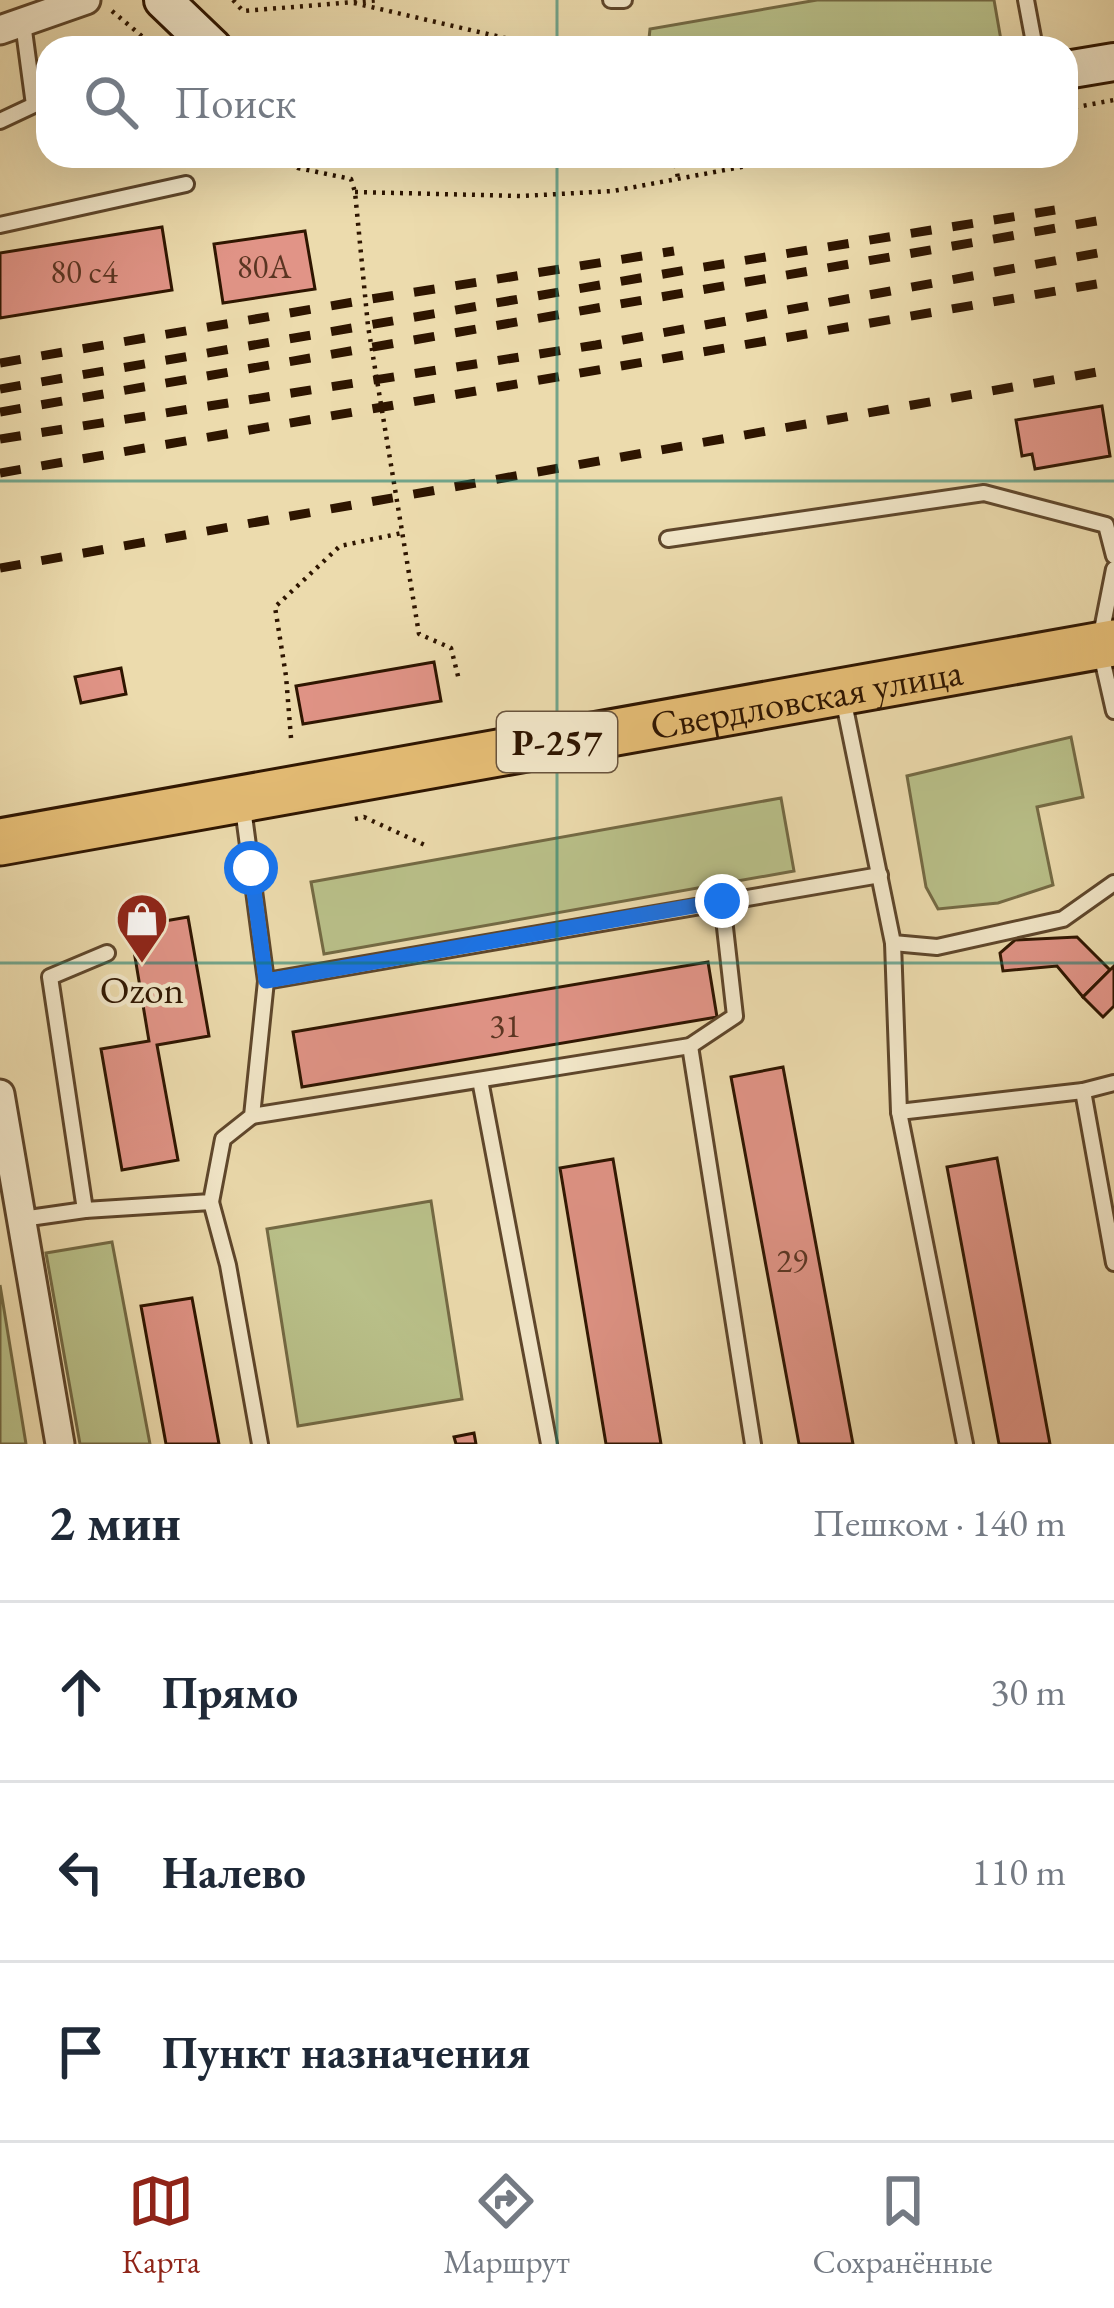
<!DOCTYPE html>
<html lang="ru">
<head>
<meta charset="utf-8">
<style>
	body { margin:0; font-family:"EB Garamond",serif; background:#f6f6f7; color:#1f2937 }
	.stop { position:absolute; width:36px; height:36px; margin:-27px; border:9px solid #1a73e8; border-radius:50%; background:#fff }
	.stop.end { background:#1a73e8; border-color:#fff; box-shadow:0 3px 12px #0008 }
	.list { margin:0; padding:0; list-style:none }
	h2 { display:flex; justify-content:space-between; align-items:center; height:156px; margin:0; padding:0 48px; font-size:51px }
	h2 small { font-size:39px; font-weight:400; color:#747a83 }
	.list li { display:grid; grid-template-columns:78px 1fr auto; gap:36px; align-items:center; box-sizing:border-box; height:180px; padding:0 48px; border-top:3px solid #e0e1e3 }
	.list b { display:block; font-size:45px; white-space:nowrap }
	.list em { font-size:39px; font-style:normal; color:#747a83 }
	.icon { flex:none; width:66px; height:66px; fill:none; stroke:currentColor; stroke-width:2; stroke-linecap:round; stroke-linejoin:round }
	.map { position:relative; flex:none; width:1114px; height:1444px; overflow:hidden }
	.search { position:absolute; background:#fff; box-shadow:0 12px 48px #0002; left:36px; right:36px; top:36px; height:132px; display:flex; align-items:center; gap:30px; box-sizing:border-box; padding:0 42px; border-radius:36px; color:#747a83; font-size:45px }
	.sheet { height:696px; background:#fff }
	nav { display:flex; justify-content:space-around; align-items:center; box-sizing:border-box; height:168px; border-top:3px solid #e0e1e3; background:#fff; font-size:33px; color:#747a83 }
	nav a { display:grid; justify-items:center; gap:6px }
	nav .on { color:#8f2418 }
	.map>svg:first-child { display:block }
	.green { fill:#b9c089; stroke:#746a44; stroke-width:3 }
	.building { fill:#e19487; stroke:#2e1500; stroke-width:3 }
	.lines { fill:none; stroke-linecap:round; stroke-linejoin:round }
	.service-casing { stroke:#5e462b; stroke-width:20 }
	.minor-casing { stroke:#5e462b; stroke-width:33 }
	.secondary-casing { stroke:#2e1500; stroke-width:42 }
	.trunk-casing { stroke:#2e1500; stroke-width:51 }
	.path { stroke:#2e1500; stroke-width:4.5; stroke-dasharray:3 6; stroke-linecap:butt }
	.service { stroke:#f3e8ca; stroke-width:14 }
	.minor { stroke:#f3e8ca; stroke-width:27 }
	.secondary { stroke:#f3e8ca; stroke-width:36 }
	.trunk { stroke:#e6be76; stroke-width:45 }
	.rail { stroke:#2e1500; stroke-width:9; stroke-dasharray:21 21; stroke-linecap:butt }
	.route { stroke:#1a73e8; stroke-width:15 }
	.grid { fill:none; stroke:#0f766e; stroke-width:3; stroke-opacity:0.55 }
	.labels { text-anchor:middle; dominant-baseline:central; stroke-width:9; stroke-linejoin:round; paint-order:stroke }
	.number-label { font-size:33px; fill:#5b3522 }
	.shield { fill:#f3e8ca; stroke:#69543d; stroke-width:3 }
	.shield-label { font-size:36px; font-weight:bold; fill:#2e1500 }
	.street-label { font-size:39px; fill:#2e1500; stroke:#f3e8ca }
	.poi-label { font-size:39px; fill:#2e1500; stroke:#f3e8ca }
</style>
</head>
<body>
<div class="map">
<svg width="1114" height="1444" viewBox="0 0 1114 1444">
	<rect width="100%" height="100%" fill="#ecdbad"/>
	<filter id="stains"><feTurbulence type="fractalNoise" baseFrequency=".00167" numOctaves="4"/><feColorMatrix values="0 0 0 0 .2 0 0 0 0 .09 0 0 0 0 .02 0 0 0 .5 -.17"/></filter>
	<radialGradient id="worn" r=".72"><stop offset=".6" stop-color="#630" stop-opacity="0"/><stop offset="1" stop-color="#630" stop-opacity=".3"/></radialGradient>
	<!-- green -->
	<g class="green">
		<polygon points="817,0 994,0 1001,40 958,48 648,48 650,29"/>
		<polygon points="1071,737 1083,797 1037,807 1053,885 998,903 938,909 926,887 907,776"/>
		<polygon points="781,798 794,871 324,954 311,882"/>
		<polygon points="431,1201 462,1399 298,1426 267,1229"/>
		<polygon points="112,1242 150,1444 80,1444 46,1253"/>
		<polygon points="0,1285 26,1444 0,1444"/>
	</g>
	<!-- building -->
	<g class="building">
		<polygon points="162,227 172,290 0,318 0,253"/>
		<polygon points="305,231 315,289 223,303 214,244"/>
		<polygon points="1102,406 1110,456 1035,469 1032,454 1022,456 1016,420"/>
		<polygon points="434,662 441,701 303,724 296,686"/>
		<polygon points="121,668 126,694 81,703 75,677"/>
		<polygon points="188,917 209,1036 157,1045 178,1160 122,1170 101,1049 149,1041 130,927"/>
		<polygon points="1077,937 1110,970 1083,997 1057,966 1003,971 1000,953 1015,940"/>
		<polygon points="708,962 717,1017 302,1087 293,1032"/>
		<polygon points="1114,966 1114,1006 1103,1017 1083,997"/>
		<polygon points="783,1067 853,1444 799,1444 731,1077"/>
		<polygon points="997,1158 1050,1444 999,1444 947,1167"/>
		<polygon points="613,1159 661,1444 606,1444 560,1168"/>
		<polygon points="192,1298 219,1444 166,1444 141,1306"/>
		<polygon points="474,1433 476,1444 456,1444 454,1437"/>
	</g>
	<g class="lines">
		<!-- service casing -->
		<g class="service-casing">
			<g id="service">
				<polyline points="611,0 624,0"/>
				<polyline points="1026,0 1035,48"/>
				<polyline points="0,121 34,105 23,23"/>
				<polyline points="0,225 186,184"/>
				<polyline points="668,539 984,493 1106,525 1114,556"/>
				<polyline points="1114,569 1099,645 1114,711"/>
				<polyline points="843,698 893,943 937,947 1063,919 1114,883"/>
				<polyline points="893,943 899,1112 965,1444"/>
				<polyline points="266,981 880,875"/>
				<polyline points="690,1046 753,1444"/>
				<polyline points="480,1080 549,1444"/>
				<polyline points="1083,1091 1114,1263"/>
				<polyline points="899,1112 1083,1091 1114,1083"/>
				<polyline points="252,1116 690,1046 735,1016 722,901"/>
				<polyline points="211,1202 228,1265 260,1444"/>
				<polyline points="85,1210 50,977 107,953"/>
				<polyline points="22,1219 85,1210 211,1202 223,1139 252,1116 266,981 243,808"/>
			</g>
		</g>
		<!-- minor casing -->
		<g class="minor-casing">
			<g id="minor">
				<polyline points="0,30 86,0"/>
				<polyline points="0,1094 60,1444"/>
			</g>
		</g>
		<!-- secondary casing -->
		<g class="secondary-casing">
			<g id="secondary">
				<polyline points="163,0 213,48"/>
				<polyline points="1066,70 1114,62"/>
			</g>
		</g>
		<!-- trunk casing -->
		<g class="trunk-casing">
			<g id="trunk">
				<path id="s1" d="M0,842l1114,-199"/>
			</g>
		</g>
		<!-- path -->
		<g class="path">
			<polyline points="233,0 243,11 380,0"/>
			<polyline points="354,3 548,48"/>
			<polyline points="112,11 156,48"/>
			<polyline points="1066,109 1114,100"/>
			<polyline points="284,156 298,168 351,179 355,192 368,326 419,634 451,648 459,680"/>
			<polyline points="674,156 678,178"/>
			<polyline points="355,192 522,196 613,191 800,156"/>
			<polyline points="291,738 286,676 275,607 340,546 402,533"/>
			<polyline points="355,819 364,817 429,847"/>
		</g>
		<!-- service -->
		<use href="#service" class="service"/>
		<!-- minor -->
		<use href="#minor" class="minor"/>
		<!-- secondary -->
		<use href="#secondary" class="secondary"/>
		<!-- trunk -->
		<use href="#trunk" class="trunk"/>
		<!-- rail -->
		<g class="rail">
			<polyline points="0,363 365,300 674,251"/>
			<polyline points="0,389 698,268 1055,210"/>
			<polyline points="0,412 1114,218"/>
			<polyline points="0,439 596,345 1114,250"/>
			<polyline points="0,473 1114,281"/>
			<polyline points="0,568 1114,369"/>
		</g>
	</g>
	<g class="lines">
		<!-- route -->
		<polyline class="route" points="251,868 266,981 722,901"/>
	</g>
	<!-- grid -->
	<path class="grid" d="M557,0v48M557,156v1288M0,481h1114M0,963h1114"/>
	<!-- icons -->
	<defs>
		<g id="shop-pin" transform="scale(2.7)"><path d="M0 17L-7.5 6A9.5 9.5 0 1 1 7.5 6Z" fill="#8f2418" stroke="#f3e8ca"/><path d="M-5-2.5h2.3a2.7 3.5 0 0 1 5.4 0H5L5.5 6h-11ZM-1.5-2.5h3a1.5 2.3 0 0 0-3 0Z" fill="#fff"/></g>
	</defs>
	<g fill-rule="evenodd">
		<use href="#shop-pin" x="142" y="919"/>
	</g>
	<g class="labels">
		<!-- number labels -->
		<g class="number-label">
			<text x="264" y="266">80А</text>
			<text x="84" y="271">80 с4</text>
			<text x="505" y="1025">31</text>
			<text x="792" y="1260">29</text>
		</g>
		<!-- shield labels -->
		<rect class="shield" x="497" y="712" width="120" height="60" rx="9"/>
		<g class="shield-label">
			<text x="557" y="742">Р-257</text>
		</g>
		<!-- street labels -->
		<g class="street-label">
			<text stroke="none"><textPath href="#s1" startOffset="819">Свердловская улица</textPath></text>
		</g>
		<!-- poi labels -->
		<g class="poi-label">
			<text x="142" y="989">Ozon</text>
		</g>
	</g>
	<rect width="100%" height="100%" filter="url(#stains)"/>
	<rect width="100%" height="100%" fill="url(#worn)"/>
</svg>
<div class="stop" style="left:251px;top:868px"></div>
<div class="stop end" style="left:722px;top:901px"></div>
<div class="search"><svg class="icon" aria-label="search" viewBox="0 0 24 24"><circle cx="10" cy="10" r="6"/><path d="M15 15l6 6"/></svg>Поиск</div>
</div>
<section class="sheet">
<h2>2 мин<small>Пешком · 140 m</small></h2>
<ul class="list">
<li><svg class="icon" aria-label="ahead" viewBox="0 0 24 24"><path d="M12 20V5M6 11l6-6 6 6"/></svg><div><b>Прямо</b></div><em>30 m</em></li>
<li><svg class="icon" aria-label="left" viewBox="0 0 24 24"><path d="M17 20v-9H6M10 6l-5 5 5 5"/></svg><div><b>Налево</b></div><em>110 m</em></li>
<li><svg class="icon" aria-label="arrive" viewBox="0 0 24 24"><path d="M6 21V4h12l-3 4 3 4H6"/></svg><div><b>Пункт назначения</b></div></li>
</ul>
</section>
<nav>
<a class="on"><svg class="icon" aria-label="map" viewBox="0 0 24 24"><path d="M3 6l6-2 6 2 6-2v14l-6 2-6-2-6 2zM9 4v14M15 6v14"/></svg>Карта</a>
<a><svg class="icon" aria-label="directions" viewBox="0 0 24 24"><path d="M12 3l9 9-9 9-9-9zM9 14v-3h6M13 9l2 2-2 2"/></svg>Маршрут</a>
<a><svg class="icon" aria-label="saved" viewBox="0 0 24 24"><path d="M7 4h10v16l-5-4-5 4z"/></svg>Сохранённые</a>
</nav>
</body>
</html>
